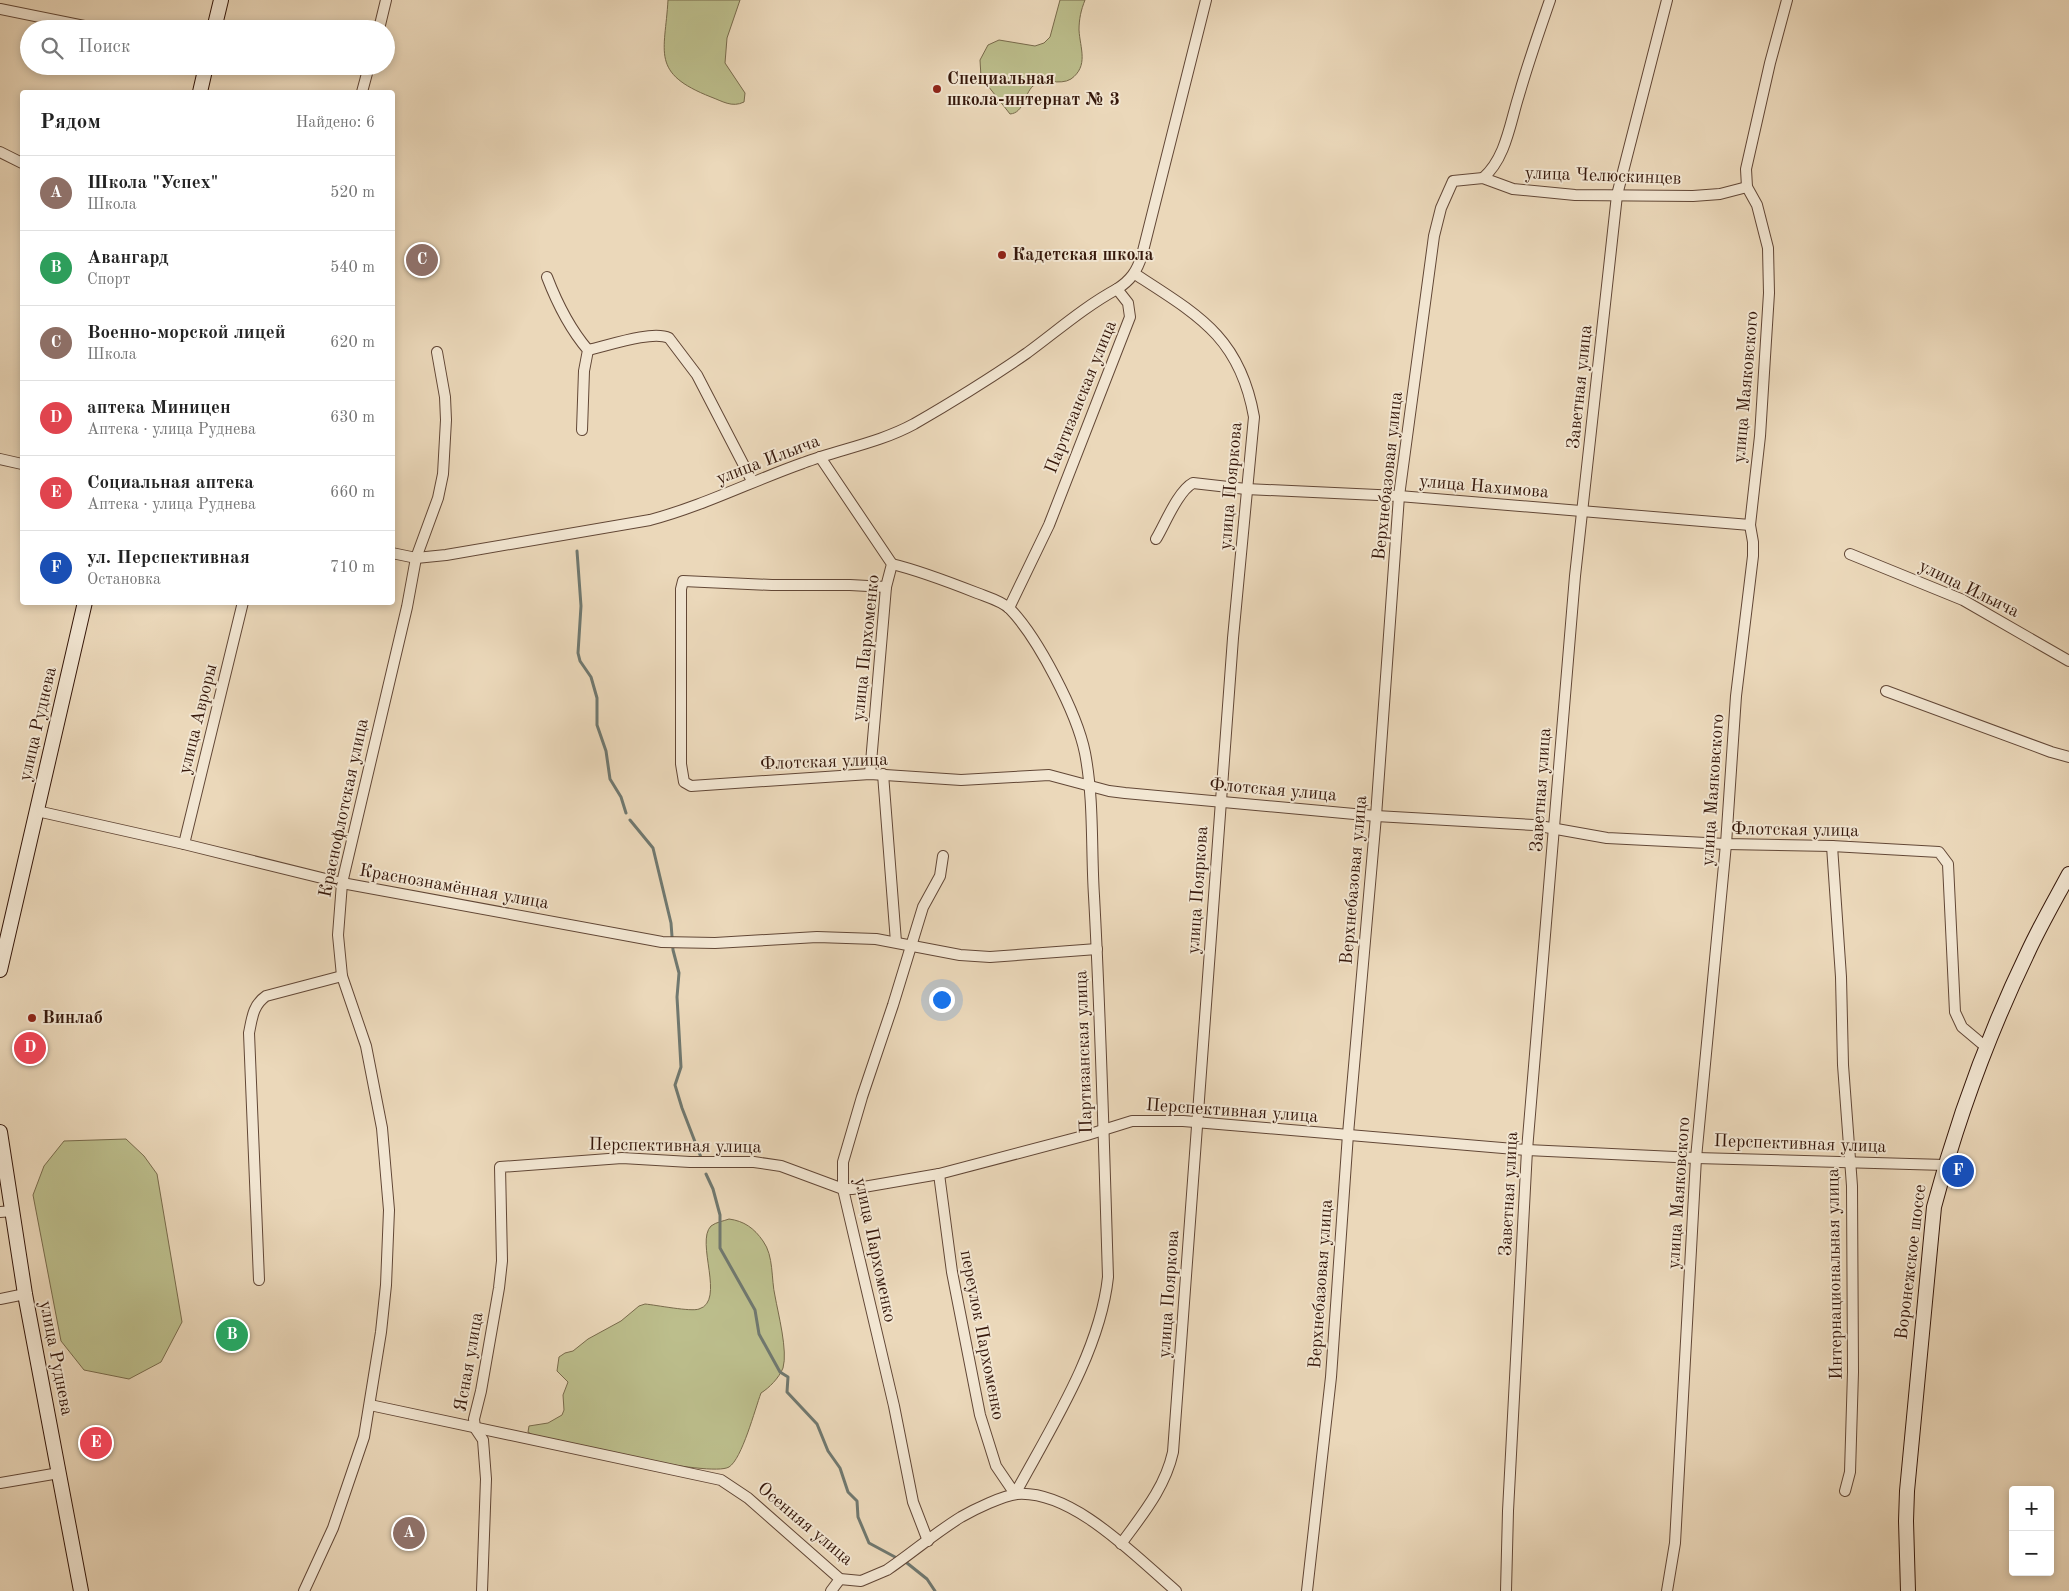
<!DOCTYPE html>
<html lang="ru">
<head>
<meta charset="utf-8">
<style>
	body { margin:0; font-family:"Old Standard TT",serif; background:#f6f6f6; color:#222 }
	.controls { position:absolute; right:15px; bottom:15px; display:grid; overflow:hidden; border-radius:5px; box-shadow:0 2px 8px #0003 }
	.controls button { width:45px; height:45px; display:grid; place-items:center; padding:0; border:0; border-bottom:1px solid #e0e0e0; background:#fff; color:#222; font:25px sans-serif }
	.you { position:absolute; left:941px; top:999px; width:18px; height:18px; margin:-12px; border:4px solid #fff; border-radius:50%; background:#1a73e8; box-shadow:0 0 0 8px #1a73e833 }
	.badge { display:grid; place-items:center; width:32px; height:32px; border-radius:50%; background:#b45309; color:#fff; font-size:16px; font-weight:700 }
	.pin { position:absolute; translate:-50% -50%; border:2px solid #fff; box-shadow:0 1px 5px #0006 }
	.list { margin:0; padding:0; list-style:none }
	h2 { display:flex; justify-content:space-between; align-items:center; height:65px; margin:0; padding:0 20px; font-size:21px }
	h2 small { font-size:16px; font-weight:400; color:#767676 }
	.list li { display:grid; grid-template-columns:32px 1fr auto; gap:15px; align-items:center; box-sizing:border-box; height:75px; padding:0 20px; border-top:1px solid #e0e0e0 }
	.list b { display:block; font-size:19px; white-space:nowrap }
	.list p { margin:0; font-size:16px; white-space:nowrap; color:#767676 }
	.list em { font-size:16px; font-style:normal; color:#767676 }
	.icon { flex:none; width:28px; height:28px; fill:none; stroke:currentColor; stroke-width:2; stroke-linecap:round; stroke-linejoin:round }
	.map { position:relative; flex:none; width:2069px; height:1591px; overflow:hidden }
	.search { position:absolute; background:#fff; box-shadow:0 2px 8px #0003; left:20px; top:20px; width:375px; height:55px; display:flex; align-items:center; gap:12px; box-sizing:border-box; padding:0 18px; border-radius:28px; color:#767676; font-size:19px }
	.panel { position:absolute; background:#fff; box-shadow:0 2px 8px #0003; left:20px; top:90px; width:375px; height:515px; border-radius:5px }
	.map>svg:first-child { display:block }
	.green { fill:#bcbe8c; stroke:#786a4b }
	.lines { fill:none; stroke-linecap:round; stroke-linejoin:round }
	.stream { stroke:#70786f; stroke-width:3 }
	.street-casing { stroke:#624736; stroke-width:12 }
	.secondary-casing { stroke:#35170a; stroke-width:16 }
	.street { stroke:#f2e6d2; stroke-width:10 }
	.secondary { stroke:#f2e6d2; stroke-width:14 }
	.poi-dot { fill:#8f2418; stroke:#f2e6d2; stroke-width:2 }
	.labels { text-anchor:middle; dominant-baseline:central; stroke-width:4; stroke-linejoin:round; paint-order:stroke }
	.poi-label { font-size:18px; font-weight:bold; fill:#35170a; stroke:#f2e6d2; text-anchor:start }
	.street-label { font-size:18px; fill:#35170a; stroke:#f2e6d2 }
</style>
</head>
<body>
<div class="map">
<svg width="2069" height="1591" viewBox="0 0 2069 1591">
	<rect width="100%" height="100%" fill="#ebd8ba"/>
	<filter id="stains"><feTurbulence type="fractalNoise" baseFrequency=".004" numOctaves="4"/><feColorMatrix values="0 0 0 0 .2 0 0 0 0 .09 0 0 0 0 .02 0 0 0 .5 -.17"/></filter>
	<radialGradient id="worn" r=".72"><stop offset=".6" stop-color="#630" stop-opacity="0"/><stop offset="1" stop-color="#630" stop-opacity=".3"/></radialGradient>
	<!-- green -->
	<g class="green">
		<path d="M668,0h72l-13,38 -2,25 20,30 -1,9c-12,6 -22,-1 -33,-5 -61,-24 -46,-44 -43,-97z"/>
		<path d="M1060,0h25c-4,10 -6,19 -6,30 1,18 10,36 -8,49 -11,7 -28,-2 -38,7 -9,8 -9,27 -23,28l-29,-37 -1,-17 8,-15 11,-5 36,6 9,-3 6,-6z"/>
		<polygon points="126,1139 144,1156 157,1174 182,1322 161,1362 129,1379 84,1370 61,1341 33,1195 44,1166 64,1141"/>
		<path d="M729,1219c15,2 25,9 34,22 11,15 8,38 12,55 3,17 13,55 8,72 -4,10 -14,20 -22,25 -6,16 -19,66 -32,74 -19,11 -164,-24 -193,-30l-8,-5 1,-6 19,-3 14,-8 2,-5 -1,-15 5,-13 -11,-11 2,-14 6,-4 8,-2 15,-12 33,-18 18,-15 6,-2c11,1 46,8 54,5 27,-8 -4,-67 12,-83 5,-4 13,-5 18,-7z"/>
	</g>
	<g class="lines">
		<!-- stream -->
		<g class="stream">
			<polyline points="577,551 581,606 578,653 580,661 591,677 597,698 597,725 606,751 610,779 621,797 626,813"/>
			<polyline points="630,820 653,848 671,923 673,950 679,973 677,997 681,1067 675,1085 682,1108 702,1160"/>
			<polyline points="706,1174 713,1189 720,1215 720,1248 755,1310 759,1334 780,1372 788,1377 787,1392 817,1424 828,1451 840,1468 848,1492 857,1501 858,1517 869,1543 895,1557"/>
			<polyline points="907,1563 927,1579 935,1591"/>
		</g>
		<!-- street casing -->
		<g class="street-casing">
			<g id="street">
				<polyline points="0,9 99,29"/>
				<polyline points="379,29 386,0"/>
				<polyline points="362,92 369,66"/>
				<polyline points="0,152 22,163"/>
				<path d="M1483,178c23,-20 27,-55 36,-83 9,-32 20,-63 31,-95"/>
				<path d="M547,277c10,26 23,52 41,73l-4,21 -2,59"/>
				<path d="M588,350c19,-4 64,-20 81,-12l28,37 55,106"/>
				<polyline points="820,457 892,564 886,587 870,774"/>
				<polyline points="0,459 22,464"/>
				<path d="M1156,539c9,-15 22,-48 37,-56l53,6 153,7 351,29"/>
				<path d="M392,553l24,5 30,-3 204,-35c53,-14 102,-39 153,-57 37,-14 76,-20 111,-39 38,-22 77,-46 113,-71 30,-22 57,-46 90,-64"/>
				<polyline points="1850,554 1963,600 2069,661"/>
				<path d="M892,564c29,7 57,18 85,29 10,4 25,8 33,16 28,29 67,104 75,144 9,47 6,96 9,143 7,127 10,254 14,381 -8,75 -58,152 -93,217l-19,-28 -16,-51 -28,-143 -13,-98"/>
				<polyline points="886,587 850,585 772,585 683,581 681,589 681,764 684,782 691,786 870,774 961,780 1049,775 1109,791 1125,793 1376,816 1534,825 1607,838 1726,844 1832,846 1939,852 1948,864 1955,1012 1962,1027 1987,1048"/>
				<path d="M1009,608l40,-83 81,-208 -2,-14 -11,-14c14,-9 20,-18 25,-34l64,-255"/>
				<polyline points="1886,691 2051,752 2069,757"/>
				<polyline points="883,774 896,942"/>
				<polyline points="37,811 184,844 342,883 662,942 715,943 817,937 876,939 960,955 990,957 1097,949"/>
				<polyline points="184,844 243,602"/>
				<polyline points="1832,846 1841,977 1843,1065 1852,1186 1853,1372 1850,1472 1845,1491"/>
				<polyline points="0,1212 13,1211"/>
				<path d="M259,1280l-10,-247c3,-15 4,-28 17,-37l76,-20"/>
				<polyline points="0,1299 25,1294"/>
				<path d="M370,1405l351,75 27,18 92,81 21,2 26,-11c25,-17 48,-37 74,-53 14,-8 41,-21 56,-23 56,-4 119,63 159,97"/>
				<polyline points="0,1483 59,1473"/>
				<polyline points="928,1541 913,1502 894,1406 843,1189 843,1162 862,1097 893,1005 923,907 940,876 943,856"/>
				<path d="M1121,1544c21,-29 44,-56 52,-92l60,-814 21,-221c-14,-80 -56,-102 -119,-143"/>
				<polyline points="304,1591 333,1528 364,1437 381,1332 386,1285 389,1210 382,1128 366,1046 342,976 338,935 342,883 407,607 416,558 438,498 443,474 446,420 445,397 437,352"/>
				<polyline points="482,1591 486,1479 483,1440 475,1428 474,1419 481,1391 499,1288 502,1261 500,1167 622,1158 690,1162 754,1162 781,1166 843,1189 852,1189 939,1174 1087,1135 1132,1121 1183,1121 1527,1150 1696,1158 1945,1165"/>
				<polyline points="831,1591 840,1579"/>
				<polyline points="1307,1591 1331,1377 1348,1134 1376,816 1399,496 1434,236 1441,208 1453,181 1483,178 1513,189 1575,195 1693,196 1720,194 1747,187"/>
				<polyline points="1506,1591 1508,1511 1527,1150 1575,576 1617,195 1667,0"/>
				<polyline points="1667,1591 1675,1543 1696,1158 1726,844 1736,696 1753,556 1753,542 1750,525 1760,436 1769,293 1768,248 1757,205 1747,187 1746,169 1770,63 1787,0"/>
			</g>
		</g>
		<!-- secondary casing -->
		<g class="secondary-casing">
			<g id="secondary">
				<polyline points="214,29 221,0"/>
				<polyline points="200,92 206,66"/>
				<polyline points="0,970 85,602"/>
				<polyline points="0,1132 25,1294 81,1591"/>
				<path d="M1908,1591l-2,-70 1,-30 27,-284c23,-87 55,-174 94,-255 12,-26 27,-52 41,-78"/>
			</g>
		</g>
		<!-- street -->
		<use href="#street" class="street"/>
		<!-- secondary -->
		<use href="#secondary" class="secondary"/>
	</g>
	<!-- markers -->
	<g class="poi-dot">
		<circle cx="937" cy="89" r="5"/>
		<circle cx="1002" cy="255" r="5"/>
		<circle cx="32" cy="1018" r="5"/>
	</g>
	<g class="labels">
		<!-- poi labels -->
		<g class="poi-label">
			<text x="947" y="79">Специальная<tspan x="947" dy="21">школа-интернат № 3</tspan></text>
			<text x="1012" y="255">Кадетская школа</text>
			<text x="42" y="1018">Винлаб</text>
		</g>
		<!-- street labels -->
		<g class="street-label">
			<text transform="translate(1603 176) rotate(2)">улица Челюскинцев</text>
			<text transform="translate(1580 387) rotate(-84)">Заветная улица</text>
			<text transform="translate(1746 387) rotate(-85)">улица Маяковского</text>
			<text transform="translate(1081 397) rotate(-68)">Партизанская улица</text>
			<text transform="translate(768 460) rotate(-21)">улица Ильича</text>
			<text transform="translate(1388 476) rotate(-84)">Верхнебазовая улица</text>
			<text transform="translate(1231 486) rotate(-85)">улица Пояркова</text>
			<text transform="translate(1484 487) rotate(5)">улица Нахимова</text>
			<text transform="translate(1969 589) rotate(26)">улица Ильича</text>
			<text transform="translate(866 648) rotate(-84)">улица Пархоменко</text>
			<text transform="translate(198 719) rotate(-76)">улица Авроры</text>
			<text transform="translate(38 724) rotate(-77)">улица Руднева</text>
			<text transform="translate(824 762) rotate(-2)">Флотская улица</text>
			<text transform="translate(1273 790) rotate(5)">Флотская улица</text>
			<text transform="translate(1541 790) rotate(-86)">Заветная улица</text>
			<text transform="translate(1713 790) rotate(-86)">улица Маяковского</text>
			<text transform="translate(344 808) rotate(-78)">Краснофлотская улица</text>
			<text transform="translate(1795 830) rotate(1)">Флотская улица</text>
			<text transform="translate(1354 880) rotate(-85)">Верхнебазовая улица</text>
			<text transform="translate(454 887) rotate(10)">Краснознамённая улица</text>
			<text transform="translate(1198 890) rotate(-86)">улица Пояркова</text>
			<text transform="translate(1084 1052) rotate(-92)">Партизанская улица</text>
			<text transform="translate(1232 1111) rotate(4)">Перспективная улица</text>
			<text transform="translate(1800 1144) rotate(2)">Перспективная улица</text>
			<text transform="translate(675 1146) rotate(1)">Перспективная улица</text>
			<text transform="translate(1679 1193) rotate(-86)">улица Маяковского</text>
			<text transform="translate(1509 1194) rotate(-87)">Заветная улица</text>
			<text transform="translate(875 1250) rotate(78)">улица Пархоменко</text>
			<text transform="translate(1911 1262) rotate(-83)">Воронежское шоссе</text>
			<text transform="translate(1835 1274) rotate(-91)">Интернациональная улица</text>
			<text transform="translate(1321 1284) rotate(-86)">Верхнебазовая улица</text>
			<text transform="translate(1169 1294) rotate(-86)">улица Пояркова</text>
			<text transform="translate(982 1335) rotate(79)">переулок Пархоменко</text>
			<text transform="translate(56 1358) rotate(79)">улица Руднева</text>
			<text transform="translate(469 1362) rotate(-80)">Ясная улица</text>
			<text transform="translate(805 1524) rotate(40)">Осенняя улица</text>
		</g>
	</g>
	<rect width="100%" height="100%" filter="url(#stains)"/>
	<rect width="100%" height="100%" fill="url(#worn)"/>
</svg>
<div class="controls">
<button>+</button>
<button>−</button>
</div>
<div class="you"></div>
<div class="pin badge" style="left:409px;top:1533px;background:#8d6e63">A</div>
<div class="pin badge" style="left:232px;top:1335px;background:#2e9e5b">B</div>
<div class="pin badge" style="left:422px;top:260px;background:#8d6e63">C</div>
<div class="pin badge" style="left:30px;top:1048px;background:#e0444e">D</div>
<div class="pin badge" style="left:96px;top:1443px;background:#e0444e">E</div>
<div class="pin badge" style="left:1958px;top:1171px;background:#1a4fb4">F</div>
<div class="search"><svg class="icon" aria-label="search" viewBox="0 0 24 24"><circle cx="10" cy="10" r="6"/><path d="M15 15l6 6"/></svg>Поиск</div>
<section class="panel">
<h2>Рядом<small>Найдено: 6</small></h2>
<ul class="list">
<li><span class="badge" style="background:#8d6e63">A</span><div><b>Школа &quot;Успех&quot;</b><p>Школа</p></div><em>520 m</em></li>
<li><span class="badge" style="background:#2e9e5b">B</span><div><b>Авангард</b><p>Спорт</p></div><em>540 m</em></li>
<li><span class="badge" style="background:#8d6e63">C</span><div><b>Военно-морской лицей</b><p>Школа</p></div><em>620 m</em></li>
<li><span class="badge" style="background:#e0444e">D</span><div><b>аптека Миницен</b><p>Аптека · улица Руднева</p></div><em>630 m</em></li>
<li><span class="badge" style="background:#e0444e">E</span><div><b>Социальная аптека</b><p>Аптека · улица Руднева</p></div><em>660 m</em></li>
<li><span class="badge" style="background:#1a4fb4">F</span><div><b>ул. Перспективная</b><p>Остановка</p></div><em>710 m</em></li>
</ul>
</section>
</div>
</body>
</html>
